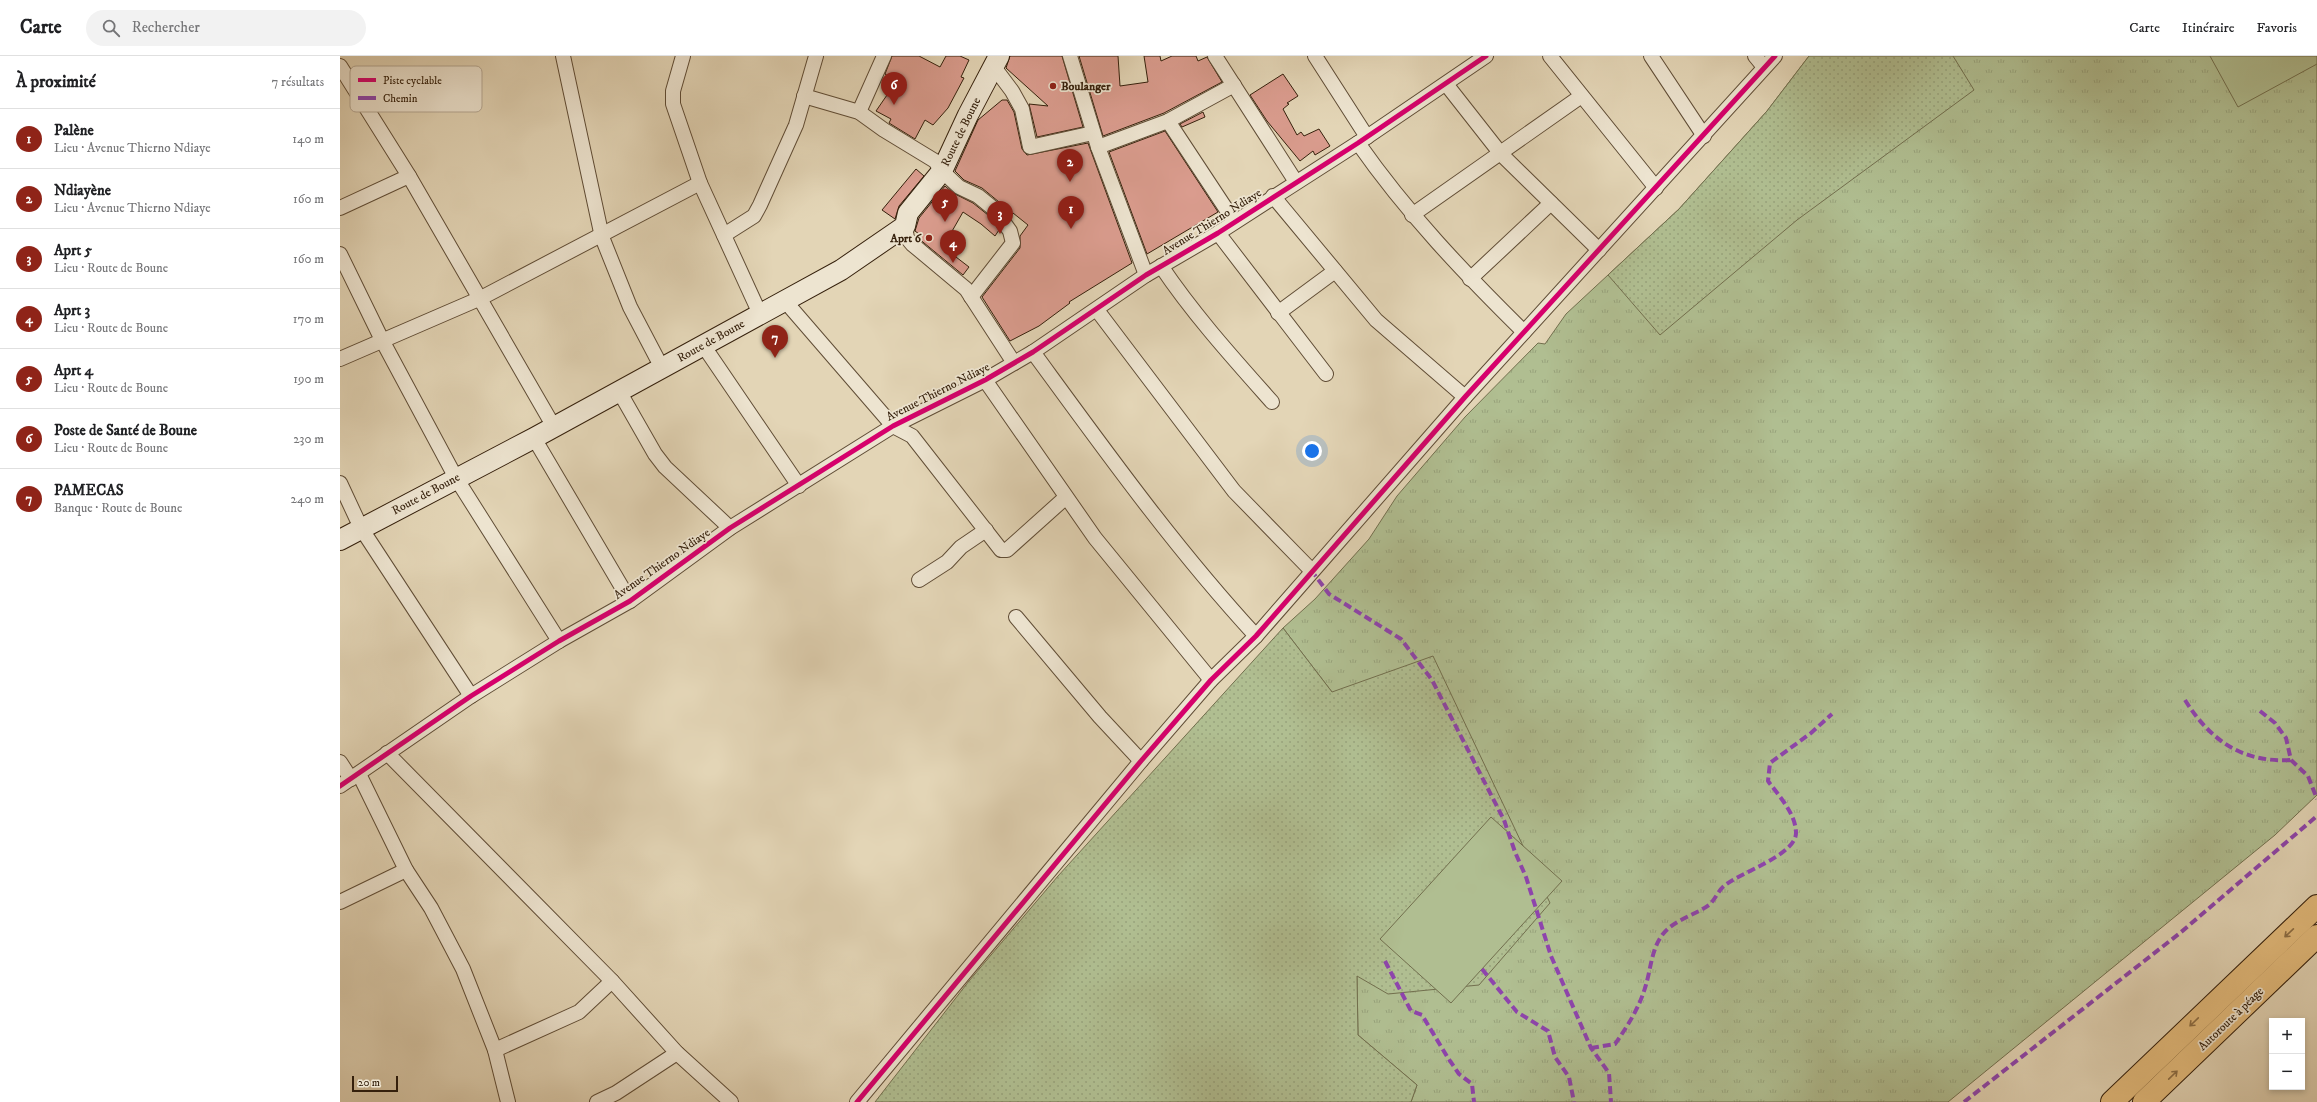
<!DOCTYPE html>
<html lang="fr">
<head>
<meta charset="utf-8">
<style>
	body { margin:0; font-family:"IM FELL DW Pica",serif; background:#f2f2f2; color:#202124 }
	.controls { position:absolute; right:12px; bottom:12px; display:grid; overflow:hidden; border-radius:0px; box-shadow:0 2px 6px #0003 }
	.controls button { width:36px; height:36px; display:grid; place-items:center; padding:0; border:0; border-bottom:1px solid #e0e0e0; background:#fff; color:#202124; font:20px sans-serif }
	.scale { position:absolute; left:12px; bottom:10px; width:46px; box-sizing:border-box; padding-left:4px; border:2px solid #35200c; border-top:0; font-size:11px; line-height:14px; white-space:nowrap; color:#35200c; -webkit-text-stroke:3px #ede4d0; paint-order:stroke }
	.you { position:absolute; left:972px; top:395px; width:14px; height:14px; margin:-10px; border:3px solid #fff; border-radius:50%; background:#1a73e8; box-shadow:0 0 0 6px #1a73e833 }
	.badge { display:grid; place-items:center; width:26px; height:26px; border-radius:50%; background:#8f2418; color:#fff; font-size:13px; font-weight:700 }
	.pin { position:absolute; translate:-50% -33px; filter:drop-shadow(0 1px 2px #0008) }
	.pin::after { content:''; position:absolute; top:21px; width:14px; height:12px; background:inherit; clip-path:polygon(0 0,100% 0,50% 100%) }
	.list { margin:0; padding:0; list-style:none }
	h2 { display:flex; justify-content:space-between; align-items:center; height:52px; margin:0; padding:0 16px; font-size:17px }
	h2 small { font-size:13px; font-weight:400; color:#757577 }
	.list li { display:grid; grid-template-columns:26px 1fr auto; gap:12px; align-items:center; box-sizing:border-box; height:60px; padding:0 16px; border-top:1px solid #e0e0e0 }
	.list b { display:block; font-size:15px; white-space:nowrap }
	.list p { margin:0; font-size:13px; white-space:nowrap; color:#757577 }
	.list em { font-size:13px; font-style:normal; color:#757577 }
	.icon { flex:none; width:22px; height:22px; fill:none; stroke:currentColor; stroke-width:2; stroke-linecap:round; stroke-linejoin:round }
	.map { position:relative; flex:none; width:1977px; height:1046px; overflow:hidden }
	header { display:flex; align-items:center; gap:24px; box-sizing:border-box; height:56px; padding:0 20px; background:#fff; border-bottom:1px solid #e0e0e0 }
	header strong { font-size:19px }
	nav { display:flex; gap:22px; margin-inline-start:auto; font-size:14px }
	.search { width:280px; height:36px; background:#f2f2f2; display:flex; align-items:center; gap:10px; box-sizing:border-box; padding:0 14px; border-radius:22px; color:#757577; font-size:15px }
	main { display:flex }
	aside { flex:1; background:#fff }
	.map>svg:first-child { display:block }
	.grass { fill:url(#grass-tufts); stroke:#726f4e }
	.garden { fill:url(#garden-dots); stroke:#726f4e }
	.pitch { fill:#b0be91; stroke:#726f4e }
	.building { fill:#da9c8e; stroke:#35200c }
	.lines { fill:none; stroke-linecap:round; stroke-linejoin:round }
	.street-casing { stroke:#604d36; stroke-width:16 }
	.secondary-casing { stroke:#35200c; stroke-width:22 }
	.highway-casing { stroke:#35200c; stroke-width:24 }
	.street { stroke:#ede4d0; stroke-width:14 }
	.secondary { stroke:#ede4d0; stroke-width:20 }
	.highway { stroke:#e2ba7b; stroke-width:22 }
	.quiet { stroke:#8e44ad; stroke-width:4; stroke-dasharray:8 4; stroke-linecap:butt }
	.cycleway-casing { stroke:#ede4d0; stroke-width:8 }
	.cycleway { stroke:#d6006c; stroke-width:5 }
	.oneway { stroke:#8c6d44 }
	.poi-dot { fill:#8f2418; stroke:#ede4d0; stroke-width:1.5 }
	.labels { text-anchor:middle; dominant-baseline:central; stroke-width:3.5; stroke-linejoin:round; paint-order:stroke }
	.poi-label { font-size:12px; font-weight:bold; fill:#35200c; stroke:#ede4d0; text-anchor:start }
	.street-label { font-size:12px; fill:#35200c; stroke:#ede4d0 }
	.key { fill:#ede4d0; stroke:#b6a995; stroke-width:1 }
	.key-label { font-size:11px; fill:#35200c }
</style>
</head>
<body>
<header>
<strong>Carte</strong>
<div class="search"><svg class="icon" aria-label="search" viewBox="0 0 24 24"><circle cx="10" cy="10" r="6"/><path d="M15 15l6 6"/></svg>Rechercher</div>
<nav><a>Carte</a><a>Itinéraire</a><a>Favoris</a></nav>
</header>
<main>
<aside>
<h2>À proximité<small>7 résultats</small></h2>
<ul class="list">
<li><span class="badge">1</span><div><b>Palène</b><p>Lieu · Avenue Thierno Ndiaye</p></div><em>140 m</em></li>
<li><span class="badge">2</span><div><b>Ndiayène</b><p>Lieu · Avenue Thierno Ndiaye</p></div><em>160 m</em></li>
<li><span class="badge">3</span><div><b>Aprt 5</b><p>Lieu · Route de Boune</p></div><em>160 m</em></li>
<li><span class="badge">4</span><div><b>Aprt 3</b><p>Lieu · Route de Boune</p></div><em>170 m</em></li>
<li><span class="badge">5</span><div><b>Aprt 4</b><p>Lieu · Route de Boune</p></div><em>190 m</em></li>
<li><span class="badge">6</span><div><b>Poste de Santé de Boune</b><p>Lieu · Route de Boune</p></div><em>230 m</em></li>
<li><span class="badge">7</span><div><b>PAMECAS</b><p>Banque · Route de Boune</p></div><em>240 m</em></li>
</ul>
</aside>
<div class="map">
<svg width="1977" height="1046" viewBox="0 0 1977 1046">
	<defs>
		<pattern id="grass-tufts" width="24" height="20" patternUnits="userSpaceOnUse"><rect width="24" height="20" fill="#b0be91"/><path d="M3 7l-1-3M5 7V3M7 7l1-3M15 17l-1-3M17 17v-4M19 17l1-3" fill="none" stroke="#98a37c"/></pattern>
		<pattern id="garden-dots" width="8" height="8" patternUnits="userSpaceOnUse"><rect width="8" height="8" fill="#b0be91"/><path d="M2 2h.1M6 6h.1" fill="none" stroke="#98a37c" stroke-width="1.8" stroke-linecap="round"/></pattern>
	</defs>
	<rect width="100%" height="100%" fill="#e3d5b6"/>
	<filter id="stains"><feTurbulence type="fractalNoise" baseFrequency=".005" numOctaves="4"/><feColorMatrix values="0 0 0 0 .2 0 0 0 0 .09 0 0 0 0 .02 0 0 0 .5 -.17"/></filter>
	<radialGradient id="worn" r=".72"><stop offset=".6" stop-color="#630" stop-opacity="0"/><stop offset="1" stop-color="#630" stop-opacity=".3"/></radialGradient>
	<!-- grass -->
	<polygon class="grass" points="1469,0 1977,0 1977,739 1935,779 1608,1046 1071,1046 1077,1029 1018,979 1017,920 992,636 943,572 975,543 1029,483 1057,440 1125,361 1198,287 1205,288 1226,258 1339,153 1427,55"/>
	<!-- garden -->
	<g class="garden">
		<polygon points="1469,0 1613,0 1634,34 1457,164 1320,279 1268,219 1339,153 1427,55"/>
		<polygon points="943,572 992,636 1093,600 1210,847 1139,929 1048,938 1017,920 1018,979 1077,1029 1071,1046 535,1046 629,925 718,820"/>
	</g>
	<!-- pitch -->
	<g class="pitch">
		<polygon points="1870,0 1977,0 1977,8 1898,51"/>
		<polygon points="1151,761 1222,825 1111,947 1040,883"/>
	</g>
	<!-- building -->
	<g class="building">
		<polygon points="552,0 579,0 600,11 606,0 620,0 629,4 621,21 624,22 608,52 593,69 585,64 575,83 549,67 551,63 536,55 556,26 545,18"/>
		<polygon points="670,0 722,0 743,71 697,81 689,48 708,50 666,12"/>
		<polygon points="739,0 778,0 780,30 808,26 804,0 820,0 821,5 832,0 856,0 858,5 867,1 882,26 824,57 763,80"/>
		<polygon points="943,18 958,40 947,47 949,48 943,53 957,79 961,76 964,80 979,73 990,90 975,99 973,95 960,105 927,65 910,39"/>
		<polygon points="662,44 667,44 674,56 682,93 687,99 748,87 792,207 729,246 730,247 699,270 670,285 642,241 680,192 680,180 688,169 673,157 670,161 659,146 642,132 624,124 615,115 638,64"/>
		<polygon points="863,56 865,61 842,71 840,68"/>
		<polygon points="825,75 878,156 807,198 769,96"/>
		<polygon points="576,113 584,120 559,150 555,163 542,154"/>
		<polygon points="605,130 613,137 633,147 648,159 659,174 655,180 641,168 623,156 603,191 629,211 623,219 578,182 579,178 575,175 579,162"/>
	</g>
	<g class="lines">
		<!-- street casing -->
		<g class="street-casing">
			<g id="street">
				<polyline points="223,0 262,181 290,251 322,312"/>
				<polyline points="343,0 333,35 333,48 360,127 420,258"/>
				<polyline points="730,0 758,91 806,219"/>
				<polyline points="875,0 956,126"/>
				<polyline points="975,0 1027,81"/>
				<polyline points="1210,0 1316,132"/>
				<polyline points="1311,0 1364,80"/>
				<polyline points="1415,0 1424,11"/>
				<polyline points="0,10 69,120 214,371"/>
				<polyline points="654,11 672,35 682,53 690,91 753,77"/>
				<polyline points="1106,28 1161,98 1259,194"/>
				<polyline points="464,40 519,56 544,74 595,105 602,115 619,131 638,140 654,153 670,175 673,187 631,241"/>
				<polyline points="519,56 544,0"/>
				<polyline points="828,65 894,165"/>
				<path d="M1018,87c49,70 106,130 166,189"/>
				<polyline points="758,91 828,65 894,29"/>
				<polyline points="933,140 1036,264 1125,341"/>
				<polyline points="0,152 69,120"/>
				<polyline points="1072,159 1240,41"/>
				<polyline points="565,170 567,182 572,188 626,233 674,307"/>
				<polyline points="878,177 986,318"/>
				<polyline points="384,179 414,160 420,149 456,69 476,0"/>
				<polyline points="0,198 42,284 116,422 219,585"/>
				<path d="M821,210c33,49 72,92 111,136"/>
				<polyline points="1130,223 1211,147"/>
				<polyline points="445,245 553,370 572,380 661,494 667,494 725,442"/>
				<polyline points="757,254 894,435 971,514"/>
				<polyline points="938,257 995,215"/>
				<polyline points="363,289 459,430"/>
				<path d="M693,296c71,97 141,195 223,284"/>
				<polyline points="0,303 141,242 360,127"/>
				<polyline points="645,324 755,482 871,624"/>
				<polyline points="279,335 315,398 325,411 390,472"/>
				<polyline points="194,382 290,545"/>
				<polyline points="0,427 21,472 131,640"/>
				<polyline points="579,524 607,506 621,491 646,474"/>
				<polyline points="676,561 760,661 801,705"/>
				<polyline points="47,697 272,925 337,997 391,1046"/>
				<polyline points="0,706 11,723"/>
				<polyline points="19,718 66,814 91,852 123,913 155,994 168,1046"/>
				<polyline points="0,730 131,640 219,585 290,545 390,472 553,370 645,324 693,296 806,219 878,177 1018,87 1146,0"/>
				<polyline points="0,846 66,814"/>
				<polyline points="155,994 239,956 272,925"/>
				<polyline points="257,1046 276,1037 337,997"/>
				<polyline points="517,1046 801,705 871,624 916,580 1125,341 1435,0"/>
			</g>
		</g>
		<!-- secondary casing -->
		<g class="secondary-casing">
			<polyline id="secondary" points="0,484 194,382 501,214 565,170 568,157 602,115 628,59 659,0"/>
		</g>
		<!-- highway casing -->
		<g class="highway-casing">
			<g id="highway">
				<polyline points="1772,1046 1977,850"/>
				<polyline points="1804,1046 1977,880"/>
			</g>
		</g>
		<!-- street -->
		<use href="#street" class="street"/>
		<!-- secondary -->
		<use href="#secondary" class="secondary"/>
		<!-- highway -->
		<use href="#highway" class="highway"/>
		<!-- quiet -->
		<g class="quiet">
			<polyline points="971,514 989,538 1061,583 1092,624 1164,764 1175,796 1186,821 1211,900 1251,992 1269,1017 1271,1046"/>
			<path d="M1845,644c25,40 57,63 106,60"/>
			<polyline points="1920,655 1935,667 1946,682 1951,704 1968,720 1977,743"/>
			<polyline points="1045,905 1071,955 1082,959 1108,1002 1119,1018 1132,1028 1134,1046"/>
			<polyline points="1142,913 1177,956 1208,975 1215,1001 1229,1021 1234,1046"/>
			<path d="M1251,992l24,-4c12,-17 24,-36 30,-56 6,-18 6,-39 18,-54 11,-14 32,-19 46,-29 6,-5 9,-14 15,-19 15,-13 72,-31 72,-53 0,-19 -17,-37 -28,-52l2,-18 41,-30 21,-19"/>
			<polyline points="1624,1046 1840,877 1977,760"/>
		</g>
		<!-- cycleway casing -->
		<g class="cycleway-casing">
			<g id="cycleway">
				<polyline points="0,730 131,640 219,585 290,545 390,472 553,370 645,324 693,296 806,219 878,177 1018,87 1146,0"/>
				<polyline points="517,1046 801,705 871,624 916,580 1125,341 1435,0"/>
			</g>
		</g>
		<!-- cycleway -->
		<use href="#cycleway" class="cycleway"/>
	</g>
	<!-- one-way arrows -->
	<defs><path id="oneway-shaft" d="M-6 0H5M1.5-3L5.5 0L1.5 3" fill="none" stroke-width="1.6" stroke-linecap="round" stroke-linejoin="round"/></defs>
	<g class="oneway">
		<use href="#oneway-shaft" transform="translate(1949 877) rotate(137)"/>
		<use href="#oneway-shaft" transform="translate(1854 966) rotate(136)"/>
		<use href="#oneway-shaft" transform="translate(1833 1019) rotate(-44)"/>
	</g>
	<!-- markers -->
	<g class="poi-dot">
		<circle cx="713" cy="30" r="4"/>
		<circle cx="589" cy="182" r="4"/>
	</g>
	<g class="labels">
		<!-- poi labels -->
		<g class="poi-label">
			<text x="721" y="30">Boulanger</text>
			<text x="581" y="182" text-anchor="end">Aprt 6</text>
		</g>
		<!-- street labels -->
		<g class="street-label">
			<text transform="translate(621 76) rotate(-64)">Route de Boune</text>
			<text transform="translate(872 166) rotate(-32)">Avenue Thierno Ndiaye</text>
			<text transform="translate(371 285) rotate(-29)">Route de Boune</text>
			<text transform="translate(598 336) rotate(-27)">Avenue Thierno Ndiaye</text>
			<text transform="translate(86 438) rotate(-28)">Route de Boune</text>
			<text transform="translate(322 508) rotate(-35)">Avenue Thierno Ndiaye</text>
			<text transform="translate(1891 963) rotate(-44)">Autoroute à péage</text>
		</g>
	</g>
	<!-- legend -->
	<rect x="10" y="10" width="132" height="46" rx="6" class="key"/>
	<rect x="18" y="22" width="18" height="4" fill="#d6006c"/>
	<rect x="18" y="40" width="18" height="4" fill="#8e44ad"/>
	<g class="key-label">
		<text x="43" y="28">Piste cyclable</text>
		<text x="43" y="46">Chemin</text>
	</g>
	<rect width="100%" height="100%" filter="url(#stains)"/>
	<rect width="100%" height="100%" fill="url(#worn)"/>
</svg>
<div class="controls">
<button>+</button>
<button>−</button>
</div>
<div class="scale">20 m</div>
<div class="you"></div>
<div class="pin badge" style="left:731px;top:173px">1</div>
<div class="pin badge" style="left:730px;top:126px">2</div>
<div class="pin badge" style="left:660px;top:178px">3</div>
<div class="pin badge" style="left:613px;top:207px">4</div>
<div class="pin badge" style="left:605px;top:166px">5</div>
<div class="pin badge" style="left:554px;top:49px">6</div>
<div class="pin badge" style="left:435px;top:302px">7</div>
</div>
</main>
</body>
</html>
